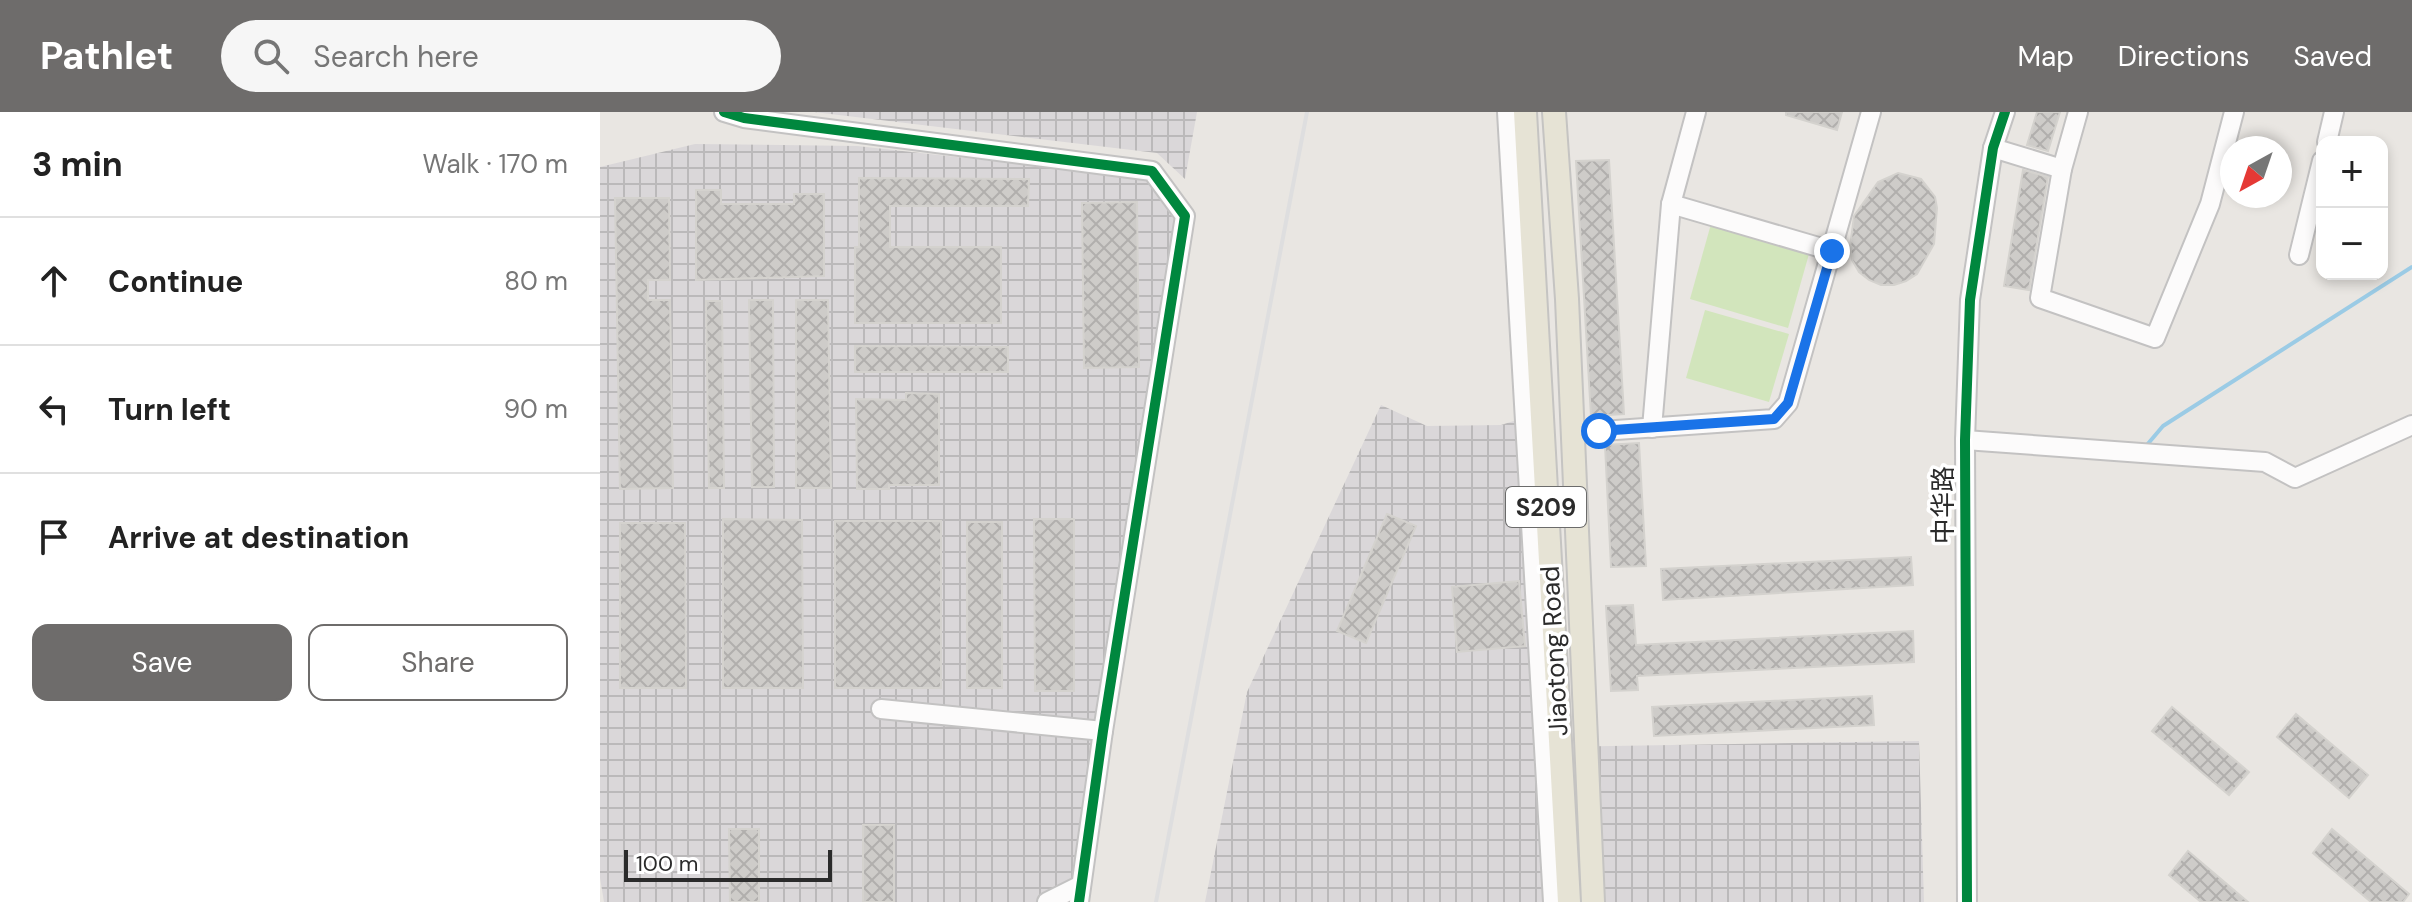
<!DOCTYPE html>
<html lang="en">
<head>
<meta charset="utf-8">
<style>
	body { margin:0; font-family:"DM Sans","Noto Sans SC",sans-serif; background:#f6f6f6; color:#222 }
	.controls { position:absolute; right:24px; top:24px; display:grid; overflow:hidden; border-radius:16px; box-shadow:0 4px 12px #0003 }
	.controls button { width:72px; height:72px; display:grid; place-items:center; padding:0; border:0; border-bottom:2px solid #e0e0e0; background:#fff; color:#222; font:40px sans-serif }
	.compass { position:absolute; left:1620px; top:24px; width:72px; height:72px; border-radius:50%; background:#fff; box-shadow:0 4px 12px #0003; rotate:220deg }
	.scale { position:absolute; left:24px; bottom:20px; width:208px; box-sizing:border-box; padding-left:8px; border:4px solid #2b2b2b; border-top:0; font-size:22px; line-height:28px; white-space:nowrap; color:#2b2b2b; -webkit-text-stroke:6px #fff; paint-order:stroke }
	.stop { position:absolute; width:24px; height:24px; margin:-18px; border:6px solid #1a73e8; border-radius:50%; background:#fff }
	.stop.end { background:#1a73e8; border-color:#fff; box-shadow:0 2px 8px #0008 }
	.list { margin:0; padding:0; list-style:none }
	h2 { display:flex; justify-content:space-between; align-items:center; height:104px; margin:0; padding:0 32px; font-size:34px }
	h2 small { font-size:26px; font-weight:400; color:#767676 }
	.list li { display:grid; grid-template-columns:52px 1fr auto; gap:24px; align-items:center; box-sizing:border-box; height:128px; padding:0 32px; border-top:2px solid #e0e0e0 }
	.list b { display:block; font-size:30px; white-space:nowrap }
	.list em { font-size:26px; font-style:normal; color:#767676 }
	.actions { display:flex; gap:16px; padding:24px 32px }
	.actions a { flex:1; padding:18px 0; border:2px solid #6e6c6b; border-radius:16px; text-align:center; font-size:28px; color:#6e6c6b }
	.actions .main { background:#6e6c6b; color:#fff }
	.icon { flex:none; width:44px; height:44px; fill:none; stroke:currentColor; stroke-width:2; stroke-linecap:round; stroke-linejoin:round }
	.map { position:relative; flex:none; width:1812px; height:790px; overflow:hidden }
	header { display:flex; align-items:center; gap:48px; box-sizing:border-box; height:112px; padding:0 40px; background:#6e6c6b; color:#fff }
	header strong { font-size:38px }
	nav { display:flex; gap:44px; margin-inline-start:auto; font-size:28px }
	.search { width:560px; height:72px; background:#f6f6f6; display:flex; align-items:center; gap:20px; box-sizing:border-box; padding:0 28px; border-radius:44px; color:#767676; font-size:30px }
	main { display:flex }
	aside { flex:1; background:#fff }
	.map>svg:first-child { display:block }
	.industrial { fill:url(#industrial-grid) }
	.pitch { fill:#d2e5bc }
	.lines { fill:none; stroke-linecap:round; stroke-linejoin:round }
	.stream { stroke:#9bcbe5; stroke-width:4 }
	.building { fill:url(#building-cross-hatch); stroke:#d4d2ce; stroke-width:2 }
	.minor-casing { stroke:#c3c2c2; stroke-width:22 }
	.major-casing { stroke:#c5c4c2; stroke-width:26 }
	.minor { stroke:#fcfbfb; stroke-width:18 }
	.major { stroke:#e6e3d5; stroke-width:22 }
	.rail { stroke:#dededf; stroke-width:4 }
	.cycleway-casing { stroke:#fff; stroke-width:15 }
	.cycleway { stroke:#00873e; stroke-width:10 }
	.route { stroke:#1a73e8; stroke-width:10 }
	.labels { text-anchor:middle; dominant-baseline:central; stroke-width:7; stroke-linejoin:round; paint-order:stroke }
	.shield { fill:#fff; stroke:#6b6b6b; stroke-width:2 }
	.shield-label { font-size:24px; font-weight:bold; fill:#2b2b2b }
	.street-label { font-size:26px; fill:#2b2b2b; stroke:#fff }
</style>
</head>
<body>
<header>
<strong>Pathlet</strong>
<div class="search"><svg class="icon" aria-label="search" viewBox="0 0 24 24"><circle cx="10" cy="10" r="6"/><path d="M15 15l6 6"/></svg>Search here</div>
<nav><a>Map</a><a>Directions</a><a>Saved</a></nav>
</header>
<main>
<aside>
<h2>3 min<small>Walk · 170 m</small></h2>
<ul class="list">
<li><svg class="icon" aria-label="ahead" viewBox="0 0 24 24"><path d="M12 20V5M6 11l6-6 6 6"/></svg><div><b>Continue</b></div><em>80 m</em></li>
<li><svg class="icon" aria-label="left" viewBox="0 0 24 24"><path d="M17 20v-9H6M10 6l-5 5 5 5"/></svg><div><b>Turn left</b></div><em>90 m</em></li>
<li><svg class="icon" aria-label="arrive" viewBox="0 0 24 24"><path d="M6 21V4h12l-3 4 3 4H6"/></svg><div><b>Arrive at destination</b></div></li>
</ul>
<div class="actions"><a class="main">Save</a><a>Share</a></div>
</aside>
<div class="map">
<svg width="1812" height="790" viewBox="0 0 1812 790">
	<defs>
		<pattern id="industrial-grid" width="8" height="8" patternUnits="userSpaceOnUse" patternTransform="scale(2)"><rect width="8" height="8" fill="#dad7d9"/><path d="M0 4h8M4 0v8" fill="none" stroke="#bbb9ba"/></pattern>
		<pattern id="building-cross-hatch" width="8" height="8" patternUnits="userSpaceOnUse" patternTransform="scale(2)"><rect width="8" height="8" fill="#ceccc9"/><path d="M0 0l8 8M0 8l8-8" fill="none" stroke="#b1afad"/></pattern>
	</defs>
	<rect width="100%" height="100%" fill="#e9e6e2"/>
	<!-- industrial -->
	<g class="industrial">
		<polygon points="214,0 597,0 585,67 557,41"/>
		<polygon points="95,32 257,34 546,66 577,112 474,790 4,790 0,766 0,55"/>
		<polygon points="781,293 827,314 901,313 926,305 950,635 1319,629 1324,790 605,790 647,580"/>
	</g>
	<!-- pitch -->
	<g class="pitch">
		<polygon points="1111,112 1209,142 1188,216 1090,187"/>
		<polygon points="1105,198 1189,222 1169,290 1086,266"/>
	</g>
	<g class="lines">
		<!-- stream -->
		<polyline class="stream" points="1546,334 1563,314 1812,155"/>
	</g>
	<!-- building -->
	<g class="building">
		<polygon points="1186,0 1242,0 1237,18 1186,3"/>
		<polygon points="1437,0 1460,0 1448,39 1427,33"/>
		<polygon points="1009,48 1024,302 991,304 976,49"/>
		<polygon points="1423,58 1448,65 1429,178 1404,174"/>
		<polygon points="1298,61 1321,67 1335,85 1337,96 1334,132 1317,162 1306,169 1294,173 1281,173 1269,168 1259,160 1252,148 1250,135 1254,104 1278,70"/>
		<polygon points="259,66 429,67 428,94 290,94 290,135 401,135 401,211 255,211 255,135 259,135"/>
		<polygon points="96,78 121,78 121,92 194,92 194,82 224,82 224,164 96,168"/>
		<polygon points="15,86 69,86 70,168 48,168 48,188 70,188 73,376 20,377"/>
		<polygon points="537,90 539,255 484,256 482,91"/>
		<polygon points="149,188 173,188 174,375 152,375"/>
		<polygon points="196,188 228,188 231,376 196,376"/>
		<polygon points="106,189 122,189 124,376 109,376"/>
		<polygon points="255,234 408,235 408,260 255,260"/>
		<polygon points="306,281 339,282 339,373 289,373 289,377 257,377 256,287 306,288"/>
		<polygon points="1039,331 1046,454 1011,455 1005,333"/>
		<polygon points="787,402 816,414 766,531 737,519"/>
		<polygon points="123,407 202,408 203,576 123,576"/>
		<polygon points="434,407 474,407 474,579 435,579"/>
		<rect x="235" y="409" width="106" height="167"/>
		<rect x="367" y="410" width="35" height="166"/>
		<polygon points="20,411 85,411 86,576 20,576"/>
		<polygon points="1311,445 1313,473 1063,488 1061,457"/>
		<polygon points="919,469 925,534 857,540 852,475"/>
		<polygon points="1033,493 1036,533 1313,519 1314,550 1037,564 1038,578 1011,579 1006,494"/>
		<polygon points="1272,584 1274,613 1054,624 1052,595"/>
		<polygon points="1572,595 1649,660 1629,683 1552,619"/>
		<polygon points="1696,602 1768,663 1749,686 1677,625"/>
		<rect x="263" y="713" width="31" height="77"/>
		<polygon points="129,717 159,717 159,790 130,790"/>
		<polygon points="1732,717 1809,782 1803,790 1771,790 1713,741"/>
		<polygon points="1588,739 1648,790 1601,790 1569,763"/>
	</g>
	<g class="lines">
		<!-- minor casing -->
		<g class="minor-casing">
			<g id="minor">
				<polyline points="124,0 144,6 552,59 585,104 503,619 479,790"/>
				<polyline points="907,0 953,790"/>
				<polyline points="1478,0 1462,57 1440,186 1555,226 1610,92 1634,0"/>
				<polyline points="1727,30 1734,0"/>
				<polyline points="1393,36 1462,57"/>
				<polyline points="1071,92 1232,139"/>
				<polyline points="1699,143 1722,49"/>
				<polyline points="1052,316 1071,92 1096,0"/>
				<polyline points="973,321 1174,307 1188,291 1271,0"/>
				<polyline points="1365,328 1665,350 1695,366 1812,313"/>
				<polyline points="281,597 503,619"/>
				<polyline points="447,790 481,773"/>
				<polyline points="1367,790 1365,328 1370,188 1393,36 1405,0"/>
			</g>
		</g>
		<!-- major casing -->
		<g class="major-casing">
			<g id="major">
				<polyline points="925,0 969,790"/>
				<polyline points="954,0 967,187 993,790"/>
			</g>
		</g>
		<!-- minor -->
		<use href="#minor" class="minor"/>
		<!-- major -->
		<use href="#major" class="major"/>
		<!-- rail -->
		<polyline class="rail" points="556,790 707,0"/>
		<!-- cycleway casing -->
		<g class="cycleway-casing">
			<g id="cycleway">
				<polyline points="124,0 144,6 552,59 585,104 503,619 479,790"/>
				<polyline points="1367,790 1365,328 1370,188 1393,36 1405,0"/>
			</g>
		</g>
		<!-- cycleway -->
		<use href="#cycleway" class="cycleway"/>
	</g>
	<g class="lines">
		<!-- route -->
		<polyline class="route" points="999,319 1174,307 1188,291 1232,139"/>
	</g>
	<g class="labels">
		<!-- shield labels -->
		<rect class="shield" x="906" y="375" width="80" height="40" rx="6"/>
		<g class="shield-label">
			<text x="946" y="395">S209</text>
		</g>
		<!-- street labels -->
		<g class="street-label">
			<text transform="translate(1343 393) rotate(-90)">中华路</text>
			<text transform="translate(954 539) rotate(-93)">Jiaotong Road</text>
		</g>
	</g>
</svg>
<div class="controls">
<button>+</button>
<button>−</button>
</div>
<svg class="compass" viewBox="-18 -18 36 36"><path d="M0-13l5 13h-10z" fill="#e53935"/><path d="M0 13l5-13h-10z" fill="#767676"/></svg>
<div class="scale">100 m</div>
<div class="stop" style="left:999px;top:319px"></div>
<div class="stop end" style="left:1232px;top:139px"></div>
</div>
</main>
</body>
</html>
